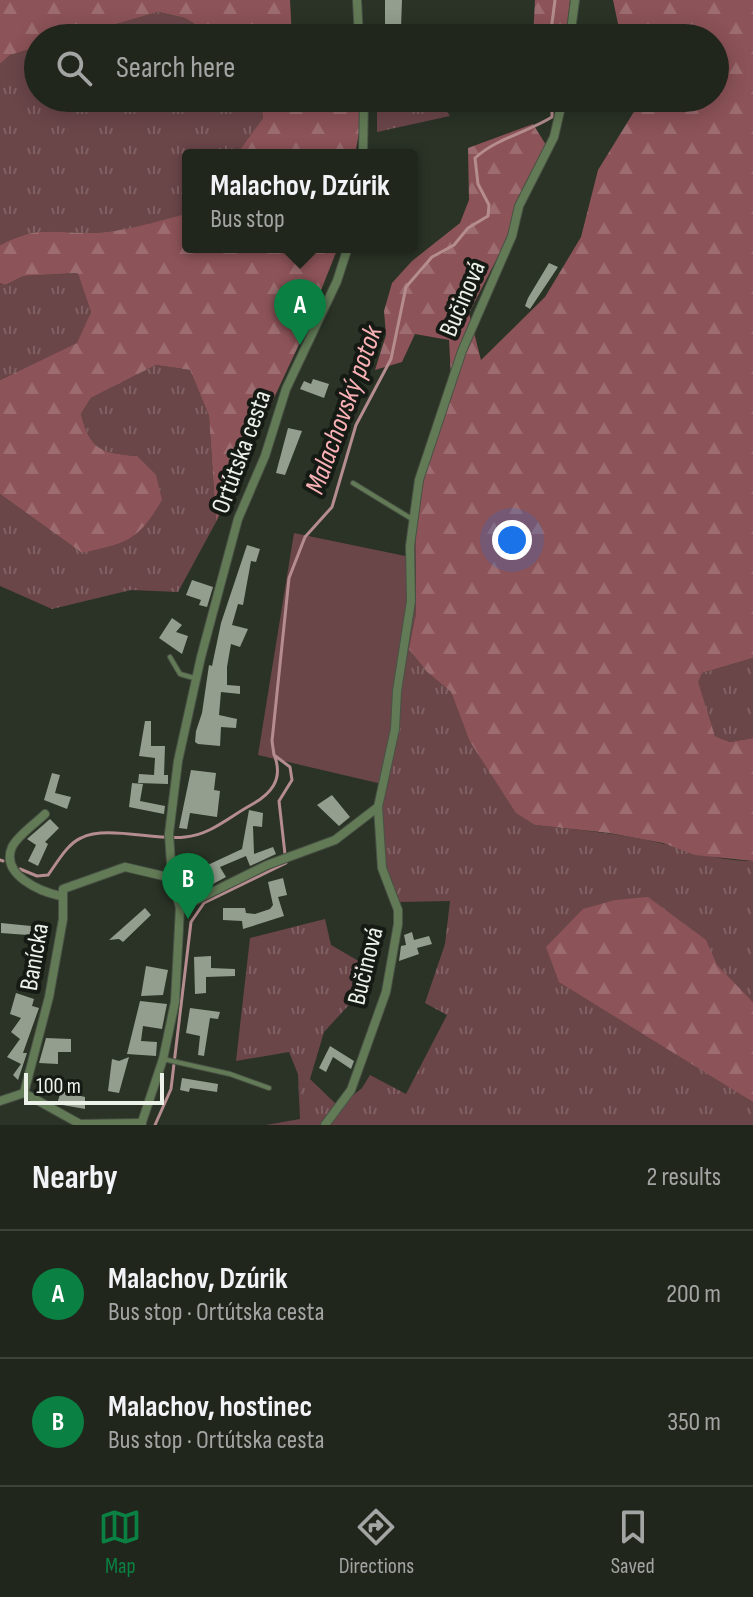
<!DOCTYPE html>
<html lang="en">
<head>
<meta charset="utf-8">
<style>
	body { margin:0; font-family:"Sofia Sans Condensed",sans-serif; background:#282e25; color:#f1f3f6 }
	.scale { position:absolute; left:24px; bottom:20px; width:140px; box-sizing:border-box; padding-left:8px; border:4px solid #ecf2e9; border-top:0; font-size:22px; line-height:28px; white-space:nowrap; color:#ecf2e9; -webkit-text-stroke:6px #161a14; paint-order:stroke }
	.you { position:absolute; left:512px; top:540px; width:28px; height:28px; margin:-20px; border:6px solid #fff; border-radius:50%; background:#1a73e8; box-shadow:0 0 0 12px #1a73e833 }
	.badge { display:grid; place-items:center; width:52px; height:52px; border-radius:50%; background:#0b8043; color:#fff; font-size:26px; font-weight:700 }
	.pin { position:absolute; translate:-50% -66px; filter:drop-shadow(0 2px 4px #0008) }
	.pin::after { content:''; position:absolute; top:42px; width:28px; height:24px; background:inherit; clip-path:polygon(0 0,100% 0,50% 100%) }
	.popup { position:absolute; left:182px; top:149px; width:236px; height:104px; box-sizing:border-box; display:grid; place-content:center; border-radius:8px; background:#20261c; filter:drop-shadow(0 2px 6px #0005); font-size:26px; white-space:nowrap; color:#a2a5a3 }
	.popup b { font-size:30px; color:#f1f3f6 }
	.popup::after { content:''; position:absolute; left:50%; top:100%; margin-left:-16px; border:16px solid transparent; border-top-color:#20261c }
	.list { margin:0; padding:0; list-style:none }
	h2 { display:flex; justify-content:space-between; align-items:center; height:104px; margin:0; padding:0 32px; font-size:34px }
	h2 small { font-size:26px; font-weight:400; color:#a2a5a3 }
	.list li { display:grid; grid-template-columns:52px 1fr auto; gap:24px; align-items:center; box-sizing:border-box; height:128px; padding:0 32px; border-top:2px solid #3d433b }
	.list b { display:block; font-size:30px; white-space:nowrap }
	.list p { margin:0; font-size:26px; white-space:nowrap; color:#a2a5a3 }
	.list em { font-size:26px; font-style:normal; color:#a2a5a3 }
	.icon { flex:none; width:44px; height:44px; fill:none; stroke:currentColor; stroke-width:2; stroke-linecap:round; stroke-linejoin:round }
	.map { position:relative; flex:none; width:753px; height:1125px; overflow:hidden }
	.search { position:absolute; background:#20261c; box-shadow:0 4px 20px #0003; left:24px; right:24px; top:24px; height:88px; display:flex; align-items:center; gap:20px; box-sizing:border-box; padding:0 28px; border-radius:44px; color:#a2a5a3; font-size:30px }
	.sheet { height:360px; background:#20261c }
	nav { display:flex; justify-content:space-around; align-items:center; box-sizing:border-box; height:112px; border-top:2px solid #3d433b; background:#20261c; font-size:22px; color:#a2a5a3 }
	nav a { display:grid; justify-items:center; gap:4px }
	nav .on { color:#0b8043 }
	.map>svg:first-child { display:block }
	.grass { fill:url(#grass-tufts) }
	.forest { fill:url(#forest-firs) }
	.park { fill:#6b4649 }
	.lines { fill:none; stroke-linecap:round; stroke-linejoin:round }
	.stream { stroke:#b58d8e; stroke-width:3 }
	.building { fill:#939e8e }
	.service-casing { stroke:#495245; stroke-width:6 }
	.minor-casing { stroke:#495245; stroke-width:10 }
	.service { stroke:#627b56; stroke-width:4 }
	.minor { stroke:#627b56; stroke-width:8 }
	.labels { text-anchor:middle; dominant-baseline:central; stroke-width:8; stroke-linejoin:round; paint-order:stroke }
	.street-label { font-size:26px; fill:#ecf2e9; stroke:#161a14 }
	.water-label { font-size:28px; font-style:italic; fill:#fbb2b7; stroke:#161a14 }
</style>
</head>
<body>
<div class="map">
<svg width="753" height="1125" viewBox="0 0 753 1125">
	<defs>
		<pattern id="grass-tufts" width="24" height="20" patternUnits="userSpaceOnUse" patternTransform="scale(2)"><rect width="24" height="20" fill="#6b4649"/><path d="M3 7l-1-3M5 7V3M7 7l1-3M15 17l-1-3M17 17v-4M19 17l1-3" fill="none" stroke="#806163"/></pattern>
		<pattern id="forest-firs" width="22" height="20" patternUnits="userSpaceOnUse" patternTransform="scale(2)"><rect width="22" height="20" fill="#8c5358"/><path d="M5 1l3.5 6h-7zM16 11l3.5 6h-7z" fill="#9c6c70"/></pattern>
	</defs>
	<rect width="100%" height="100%" fill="#2a3326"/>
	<!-- grass -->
	<g class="grass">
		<polygon points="158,12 185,18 217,38 68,38"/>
		<path d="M38,47v51h222l3,20 -27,37h-48v58c-32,10 -64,19 -98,20 -38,0 -52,-8 -90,12v-181l10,-9z"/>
		<polygon points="438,98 450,116 377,132 377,105"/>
		<polygon points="79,273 91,312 78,343 0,380 0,283 5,285 24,276"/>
		<path d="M156,365l34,5 19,46 7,106 -38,70 -47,-2 -79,19 -52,-23v-92l82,59 55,-97c-36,-3 -47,-6 -56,-42l10,-16z"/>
		<path d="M407,647l20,25 24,20 18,48 66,85c42,5 84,8 125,18 34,8 57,18 93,18v141l-37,-37 -11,-25 11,138 37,24v23h-487l34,-6 -2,-45 -9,-22 -53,9 14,-123 75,-19 6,26 31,18 -4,32 -34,37 -14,47 29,28 23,-19 8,-13 36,19 41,-79 -22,-12 20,-59 5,-43 -52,1 -11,-12 -11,-77z"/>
		<polygon points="753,658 753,738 730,742 715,736 697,682 702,673"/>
	</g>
	<!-- forest -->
	<g class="forest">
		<polygon points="0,0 290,0 292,38 217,38 185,18 158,12 68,38 38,38 38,47 10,55 0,64"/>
		<polygon points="535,0 570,0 566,38 533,38"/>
		<polygon points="613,0 753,0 753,658 702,673 698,682 715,736 730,742 753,738 753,861 695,855 663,843 609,833 535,825 516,813 469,740 451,692 427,672 407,647 416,614 415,509 432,437 452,397 449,340 415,334 402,362 375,370 386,335 384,311 392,283 412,261 460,223 469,200 468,148 533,124 546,145 507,239 469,313 481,360 545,297 581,237 598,170 635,110 621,98 715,98 715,38 621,38"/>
		<polygon points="260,98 359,98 360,127 355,155 236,155 263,118"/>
		<path d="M188,213v34l149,3 -35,88 -86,184 -7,-106 -19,-46 -34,-5 -65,33 -10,16c9,36 20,39 56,42l19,19 6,25c-25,42 -34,42 -80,53l-82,-59v-114l77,-37 14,-31 -13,-39 -54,3 -19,9 -5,-2v-38c38,-20 52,-12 90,-12 34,-1 66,-11 98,-20z"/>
		<polygon points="648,897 706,940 717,965 753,1002 753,1102 559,982 546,947 583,909 615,900"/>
	</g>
	<!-- park -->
	<polygon class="park" points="294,533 415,558 416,614 382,784 258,755"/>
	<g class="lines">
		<!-- stream -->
		<g class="stream">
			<polyline points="550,38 555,0"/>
			<polyline points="0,860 3,861"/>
			<path d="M20,869l17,7 11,-1c9,-12 19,-31 33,-37 25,-13 75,3 104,-1 25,-2 44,-20 66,-32 20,-11 32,-25 24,-48"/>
			<path d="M155,1125l16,-36 20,-167 13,-19 82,-40 -7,-62 13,-21 -2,-13 -16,-12 -2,-14 17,-163 16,-41 27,-30 24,-82 35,-66 15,-72 26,-30 22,-12 14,-17 20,-12 1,-11 -11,-21 -3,-26c22,-20 51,-25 77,-41v-19"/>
		</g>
	</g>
	<!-- building -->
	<g class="building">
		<polygon points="385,0 402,0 401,28 393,29 394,38 380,38 378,24 385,24"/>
		<polygon points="549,263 558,267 530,309 525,306 528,298"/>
		<polygon points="313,379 329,384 324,398 300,389 304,381 311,384"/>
		<polygon points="288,428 302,431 285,475 276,473"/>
		<polygon points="247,545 260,549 256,562 251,561 243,605 238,604 232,625 248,629 240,647 231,644 227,667 227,685 240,686 240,694 221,692 219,715 237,719 236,728 221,727 220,746 198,744 195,742 196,731 202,713 209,665 212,666 221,623"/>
		<polygon points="192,580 213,587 207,607 199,605 201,600 186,595"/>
		<polygon points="172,618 182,625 176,632 188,636 182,654 159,638"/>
		<polygon points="145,721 151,721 151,746 165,746 164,775 168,775 168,784 138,783 139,774 154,775 155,758 139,756"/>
		<polygon points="191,770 216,773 214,790 220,791 217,817 190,813 187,829 179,828"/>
		<polygon points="52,773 60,775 55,793 71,797 67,809 44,800"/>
		<polygon points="132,783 143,784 140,801 165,806 164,814 129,807"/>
		<polygon points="332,795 350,817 339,826 317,805"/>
		<polygon points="249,810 263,813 262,827 253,826 254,854 273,847 276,854 250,866 246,856 220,867 226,877 213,884 209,875 186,886 182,877 242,849"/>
		<polygon points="50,819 59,828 45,842 48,844 38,866 28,861 36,845 27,839"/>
		<polygon points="283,878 287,895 278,897 284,916 243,929 242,921 223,920 223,908 245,908 246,913 255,914 270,909 273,905 268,882"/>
		<polygon points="145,908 151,915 123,942 119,939 109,940"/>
		<polygon points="1,923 41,927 41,936 1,933"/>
		<polygon points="412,932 414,940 429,936 432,944 417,948 419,954 399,961 401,946 406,945 404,935"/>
		<polygon points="211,956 211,968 235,969 235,976 206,977 206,993 195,994 194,957"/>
		<polygon points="146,966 168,970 163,995 141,996"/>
		<polygon points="16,993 34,999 32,1006 39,1008 23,1053 27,1053 18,1080 13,1075 21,1064 7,1057 20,1039 11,1032 21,1018 10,1014"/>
		<polygon points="140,1001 167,1004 162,1029 143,1026 141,1041 157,1042 156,1056 127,1054"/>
		<polygon points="190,1008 220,1012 218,1019 210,1018 204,1056 198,1055 200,1036 186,1033"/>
		<polygon points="46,1038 71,1039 71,1052 58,1052 58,1064 39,1063"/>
		<polygon points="330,1046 354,1061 351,1069 333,1057 326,1072 319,1068"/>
		<polygon points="129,1057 119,1093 108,1091 112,1059 119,1061"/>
		<polygon points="182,1078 218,1084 217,1092 190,1088 189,1092 180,1090"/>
		<polygon points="61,1091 85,1097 85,1109 57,1104"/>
	</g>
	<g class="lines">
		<!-- service casing -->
		<g class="service-casing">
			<g id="service">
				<polyline points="353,483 412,519"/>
				<polyline points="170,657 180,674 194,678"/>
				<polyline points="163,1059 230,1074 269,1088"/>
			</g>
		</g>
		<!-- minor casing -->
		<g class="minor-casing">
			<g id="minor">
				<polyline points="357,0 359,38"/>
				<polyline points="570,38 575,0"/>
				<polyline points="363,155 364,98"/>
				<path d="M45,814c-10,10 -27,21 -33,33 -12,28 29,45 49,49"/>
				<polyline points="180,908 267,865 335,840 378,807"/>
				<polyline points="24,1093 49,997 63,919 63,889 125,867 172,878"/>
				<polyline points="24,1093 80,1124 142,1123"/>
				<polyline points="0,1101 24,1093"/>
				<polyline points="141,1125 163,1059 175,1002 180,908 172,878 169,834 178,761 201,657 238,519 265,456 286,389 337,281 348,247"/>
				<polyline points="325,1125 351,1090 386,992 398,924 398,910 382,868 378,807 395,729 397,691 411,601 410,546 419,480 462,351 512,236 519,206 554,137 563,98"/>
			</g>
		</g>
		<!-- service -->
		<use href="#service" class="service"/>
		<!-- minor -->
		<use href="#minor" class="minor"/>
	</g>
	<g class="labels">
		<!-- street labels -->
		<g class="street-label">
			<text transform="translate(463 299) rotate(-67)">Bučinová</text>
			<text transform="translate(242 452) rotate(-70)">Ortútska cesta</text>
			<text transform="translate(35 957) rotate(-80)">Banícka</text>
			<text transform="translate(366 966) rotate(-76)">Bučinová</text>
		</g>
		<!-- water labels -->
		<g class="water-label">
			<text transform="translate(344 410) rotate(-70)">Malachovský potok</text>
		</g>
	</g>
</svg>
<div class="scale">100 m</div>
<div class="you"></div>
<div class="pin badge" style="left:300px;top:345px">A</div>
<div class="popup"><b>Malachov, Dzúrik</b>Bus stop</div>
<div class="pin badge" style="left:188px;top:919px">B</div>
<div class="search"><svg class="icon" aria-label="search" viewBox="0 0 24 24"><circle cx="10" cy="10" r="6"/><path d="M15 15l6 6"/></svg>Search here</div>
</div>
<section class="sheet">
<h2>Nearby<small>2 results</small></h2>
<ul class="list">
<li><span class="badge">A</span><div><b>Malachov, Dzúrik</b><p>Bus stop · Ortútska cesta</p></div><em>200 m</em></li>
<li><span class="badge">B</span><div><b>Malachov, hostinec</b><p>Bus stop · Ortútska cesta</p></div><em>350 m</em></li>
</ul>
</section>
<nav>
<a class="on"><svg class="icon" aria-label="map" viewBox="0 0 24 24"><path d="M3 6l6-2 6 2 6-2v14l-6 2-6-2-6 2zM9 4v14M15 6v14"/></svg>Map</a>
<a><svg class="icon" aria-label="directions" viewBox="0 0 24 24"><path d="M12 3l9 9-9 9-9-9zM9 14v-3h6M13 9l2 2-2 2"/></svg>Directions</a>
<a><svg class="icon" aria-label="saved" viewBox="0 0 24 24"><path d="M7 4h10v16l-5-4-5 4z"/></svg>Saved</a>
</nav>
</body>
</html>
